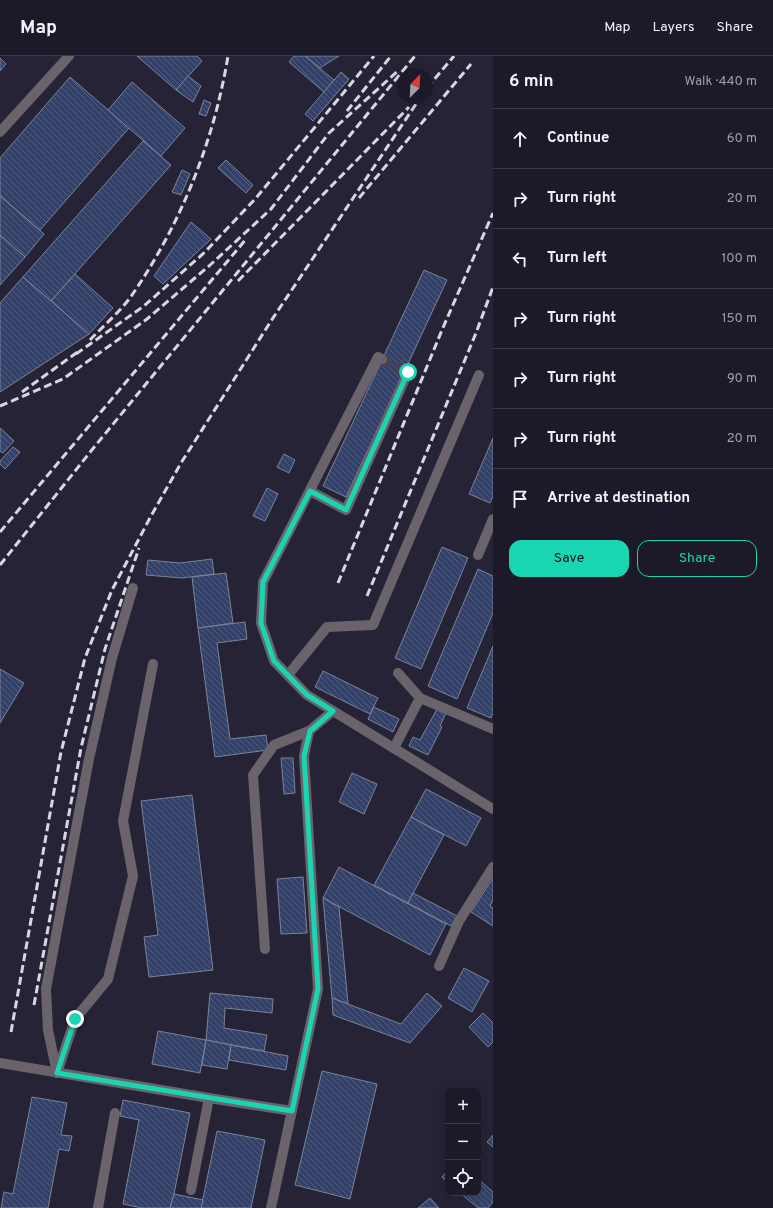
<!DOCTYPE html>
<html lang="en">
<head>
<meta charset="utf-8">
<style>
	body { margin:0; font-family:Overpass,sans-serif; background:#252330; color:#f1f3f6 }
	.controls { position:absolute; right:12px; bottom:12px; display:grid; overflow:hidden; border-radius:8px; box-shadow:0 4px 16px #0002 }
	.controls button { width:36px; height:36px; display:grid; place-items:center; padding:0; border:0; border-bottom:1px solid #3a3845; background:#1c1a28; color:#f1f3f6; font:20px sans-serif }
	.compass { position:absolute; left:397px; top:12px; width:36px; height:36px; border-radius:50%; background:#1c1a28; box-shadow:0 4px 16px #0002; rotate:24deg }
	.stop { position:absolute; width:12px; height:12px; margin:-9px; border:3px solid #1ad5b2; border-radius:50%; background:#fff }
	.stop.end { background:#1ad5b2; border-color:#fff; box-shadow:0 1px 4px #0008 }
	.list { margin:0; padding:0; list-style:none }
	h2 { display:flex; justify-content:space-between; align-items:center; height:52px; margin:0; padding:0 16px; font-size:17px }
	h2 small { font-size:13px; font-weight:400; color:#a0a1a8 }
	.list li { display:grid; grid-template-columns:26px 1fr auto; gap:12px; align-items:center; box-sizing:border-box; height:60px; padding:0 16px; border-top:1px solid #3a3845 }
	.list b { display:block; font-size:15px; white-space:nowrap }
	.list em { font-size:13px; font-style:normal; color:#a0a1a8 }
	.actions { display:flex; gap:8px; padding:12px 16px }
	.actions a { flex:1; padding:9px 0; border:1px solid #1ad5b2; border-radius:12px; text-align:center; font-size:14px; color:#1ad5b2 }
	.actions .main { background:#1ad5b2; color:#111 }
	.icon { flex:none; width:22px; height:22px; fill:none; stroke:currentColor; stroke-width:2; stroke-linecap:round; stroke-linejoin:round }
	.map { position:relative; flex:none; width:493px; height:1152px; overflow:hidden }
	header { display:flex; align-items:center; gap:24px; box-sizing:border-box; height:56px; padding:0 20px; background:#1c1a28; border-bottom:1px solid #3a3845 }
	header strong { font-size:19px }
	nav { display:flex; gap:22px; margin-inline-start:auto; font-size:14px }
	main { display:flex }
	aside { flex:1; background:#1c1a28 }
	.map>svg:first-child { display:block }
	.building { fill:url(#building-back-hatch); stroke:#7a8399 }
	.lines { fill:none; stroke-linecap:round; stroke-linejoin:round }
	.minor-tunnel { stroke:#454254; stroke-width:10; stroke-dasharray:10 5; stroke-linecap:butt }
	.minor { stroke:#6a636c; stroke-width:10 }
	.rail { stroke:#d8d6e4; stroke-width:3; stroke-dasharray:8 4; stroke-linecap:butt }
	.route { stroke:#1ad5b2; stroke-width:5 }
</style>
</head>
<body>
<header>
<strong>Map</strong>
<nav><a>Map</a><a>Layers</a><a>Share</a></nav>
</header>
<main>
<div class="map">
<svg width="493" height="1152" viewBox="0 0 493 1152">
	<defs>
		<pattern id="building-back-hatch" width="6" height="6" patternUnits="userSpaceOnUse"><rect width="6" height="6" fill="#33416a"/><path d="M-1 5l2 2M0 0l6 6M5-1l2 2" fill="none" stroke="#515d80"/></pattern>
	</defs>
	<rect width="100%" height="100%" fill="#262336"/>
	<!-- building -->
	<g class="building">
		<polygon points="137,0 197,0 202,5 176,34"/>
		<polygon points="294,0 305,0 334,24 324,36 289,6"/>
		<polygon points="305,0 339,0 320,12"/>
		<polygon points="0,2 6,8 0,15"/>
		<polygon points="341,16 349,23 313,65 305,58"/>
		<polygon points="188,20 201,30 193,46 176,34"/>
		<polygon points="70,21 129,72 40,174 0,140 0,102"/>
		<polygon points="132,26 185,72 161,100 108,54"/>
		<polygon points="204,44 211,47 206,60 199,58"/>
		<polygon points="143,85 171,109 51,245 23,221"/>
		<polygon points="226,104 253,129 246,137 218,112"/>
		<polygon points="182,114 190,118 181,139 172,136"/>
		<polygon points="0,140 44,178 25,201 0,179"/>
		<polygon points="191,166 211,183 163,228 154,220"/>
		<polygon points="0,179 25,201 0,229"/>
		<polygon points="424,214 447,224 346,441 323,430"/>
		<polygon points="75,218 113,252 89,278 51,245"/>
		<polygon points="23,221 89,278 0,336 0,247"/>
		<polygon points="0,372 14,385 3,397 0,395"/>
		<polygon points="493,382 493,440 490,447 469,438"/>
		<polygon points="13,391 20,396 5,413 0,408 0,405"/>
		<polygon points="284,398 295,404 289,417 277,411"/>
		<polygon points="267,432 278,438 265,465 253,460"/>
		<polygon points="442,491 468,502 421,613 395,602"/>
		<polygon points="212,503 214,518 182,522 146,519 148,504 180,507"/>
		<polygon points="478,513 493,520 493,557 457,643 428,630"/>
		<polygon points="226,517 233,567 198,572 192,521"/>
		<polygon points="245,566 247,583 217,587 230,683 266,679 268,694 215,701 198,572"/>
		<polygon points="493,590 493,657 491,662 467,652"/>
		<polygon points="0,613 24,627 0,667"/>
		<polygon points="323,615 378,642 370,658 315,631"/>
		<polygon points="374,651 399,663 393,676 368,663"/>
		<polygon points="437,653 446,657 440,670 442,671 428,699 409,690 413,681 420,684"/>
		<polygon points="281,702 293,702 295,737 284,738"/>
		<polygon points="352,717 377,728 364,758 339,746"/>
		<polygon points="426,733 481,762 466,790 411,761"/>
		<polygon points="192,739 213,914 149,921 144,881 158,879 141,745"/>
		<polygon points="411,761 444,779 408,847 374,829"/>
		<polygon points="339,811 446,868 430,899 323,842"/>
		<polygon points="303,821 307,877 281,878 277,823"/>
		<polygon points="493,822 493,844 490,850 493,852 493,870 471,856"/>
		<polygon points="413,837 457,860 451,870 408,847"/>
		<polygon points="323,842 339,851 348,948 332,942"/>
		<polygon points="464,912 489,925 472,956 448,942"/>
		<polygon points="210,937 273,943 272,957 225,952 224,972 267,979 264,995 206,984"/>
		<polygon points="427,937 442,950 410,987 333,959 332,942 401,968"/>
		<polygon points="483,957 493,967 493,986 488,991 469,971"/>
		<polygon points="158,975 206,984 200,1017 152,1008"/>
		<polygon points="206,984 231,989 227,1013 202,1009"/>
		<polygon points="231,989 288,1000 286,1014 229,1004"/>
		<polygon points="322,1015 377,1028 350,1143 295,1129"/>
		<polygon points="32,1041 67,1047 61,1079 72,1080 69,1095 59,1093 48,1152 1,1152 4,1136 13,1138"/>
		<polygon points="123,1044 190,1057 174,1138 170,1152 142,1152 123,1148 139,1064 120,1060"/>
		<polygon points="217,1075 265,1084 251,1152 201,1152"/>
		<polygon points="493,1079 493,1091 487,1086"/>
		<polygon points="448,1114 448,1126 442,1121"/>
		<polygon points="478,1123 493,1136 493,1146 488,1152 478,1152 460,1137 478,1137"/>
		<polygon points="174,1138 203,1144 201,1152 170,1152"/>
		<polygon points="430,1142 439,1152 418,1152"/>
	</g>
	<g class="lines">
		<!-- minor-tunnel -->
		<polyline class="minor-tunnel" points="382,303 405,315"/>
		<!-- minor -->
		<g class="minor">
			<polyline points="0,76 69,0"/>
			<polyline points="382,303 378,301 263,526 261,567 274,605 307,639 493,753"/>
			<polyline points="310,435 346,454 408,316 405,315"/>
			<polyline points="478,499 493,463"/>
			<polyline points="398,617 420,642"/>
			<polyline points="288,619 327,571 373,569 479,319"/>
			<polyline points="394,692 420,642 493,673"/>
			<polyline points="265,893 253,719 274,689 309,675"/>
			<polyline points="439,910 459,865 493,811"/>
			<polyline points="0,1007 209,1042"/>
			<polyline points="57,1017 48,974 46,933 89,703 112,602 133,532"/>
			<polyline points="57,1017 75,963 108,923 133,820 123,765 153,608"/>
			<polyline points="191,1134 209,1042 292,1055"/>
			<polyline points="98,1152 115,1057"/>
			<polyline points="271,1152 318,933 304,700 309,675 333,655"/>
		</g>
		<!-- rail -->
		<g class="rail">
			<polyline points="427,32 454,0"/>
			<polyline points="347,55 391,0"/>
			<polyline points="359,142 471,8"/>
			<polyline points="238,225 409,51"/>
			<path d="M90,284c14,-15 31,-29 42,-45 49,-71 82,-154 96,-239"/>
			<polyline points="76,298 144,250 205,196 256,142 374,0"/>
			<polyline points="22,336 79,295"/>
			<polyline points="0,350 63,323 147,263 209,210 271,153 329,77 399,14"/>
			<polyline points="0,476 247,182"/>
			<polyline points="0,509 91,395 415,0"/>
			<polyline points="338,527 442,274 493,157"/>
			<polyline points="367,540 476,277 493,231"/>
			<polyline points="34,949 81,692 105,593 139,492"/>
			<polyline points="11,976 61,696 85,602 112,534 151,460 181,407 271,265 420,42"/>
		</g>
	</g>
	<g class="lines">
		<!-- route -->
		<polyline class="route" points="75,963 57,1017 292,1055 318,933 304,700 310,675 333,655 307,639 274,605 261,567 263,526 310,435 346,454 408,316"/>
	</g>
</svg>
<div class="controls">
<button>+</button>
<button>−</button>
<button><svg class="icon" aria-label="locate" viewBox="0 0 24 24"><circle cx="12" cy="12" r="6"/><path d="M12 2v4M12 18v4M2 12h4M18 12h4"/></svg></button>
</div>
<svg class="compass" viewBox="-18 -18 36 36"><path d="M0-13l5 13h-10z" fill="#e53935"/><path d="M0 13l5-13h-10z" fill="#a0a1a8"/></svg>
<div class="stop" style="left:408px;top:316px"></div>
<div class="stop end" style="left:75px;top:963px"></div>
</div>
<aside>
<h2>6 min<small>Walk · 440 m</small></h2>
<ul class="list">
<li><svg class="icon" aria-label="ahead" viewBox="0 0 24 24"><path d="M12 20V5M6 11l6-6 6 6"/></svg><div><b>Continue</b></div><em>60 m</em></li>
<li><svg class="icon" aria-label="right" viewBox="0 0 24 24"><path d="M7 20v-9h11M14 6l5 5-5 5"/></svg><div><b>Turn right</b></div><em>20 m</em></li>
<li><svg class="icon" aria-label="left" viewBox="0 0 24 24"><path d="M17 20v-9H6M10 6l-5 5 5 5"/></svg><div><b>Turn left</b></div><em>100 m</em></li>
<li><svg class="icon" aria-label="right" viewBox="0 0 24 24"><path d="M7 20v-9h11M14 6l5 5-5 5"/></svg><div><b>Turn right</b></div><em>150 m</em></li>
<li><svg class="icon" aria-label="right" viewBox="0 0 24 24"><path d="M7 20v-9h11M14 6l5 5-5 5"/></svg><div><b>Turn right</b></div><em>90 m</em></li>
<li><svg class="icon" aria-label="right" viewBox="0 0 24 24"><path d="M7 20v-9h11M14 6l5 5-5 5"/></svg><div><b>Turn right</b></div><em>20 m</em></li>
<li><svg class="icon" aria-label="arrive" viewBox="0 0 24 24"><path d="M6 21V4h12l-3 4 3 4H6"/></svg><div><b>Arrive at destination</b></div></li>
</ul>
<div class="actions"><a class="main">Save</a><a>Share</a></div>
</aside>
</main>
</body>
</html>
